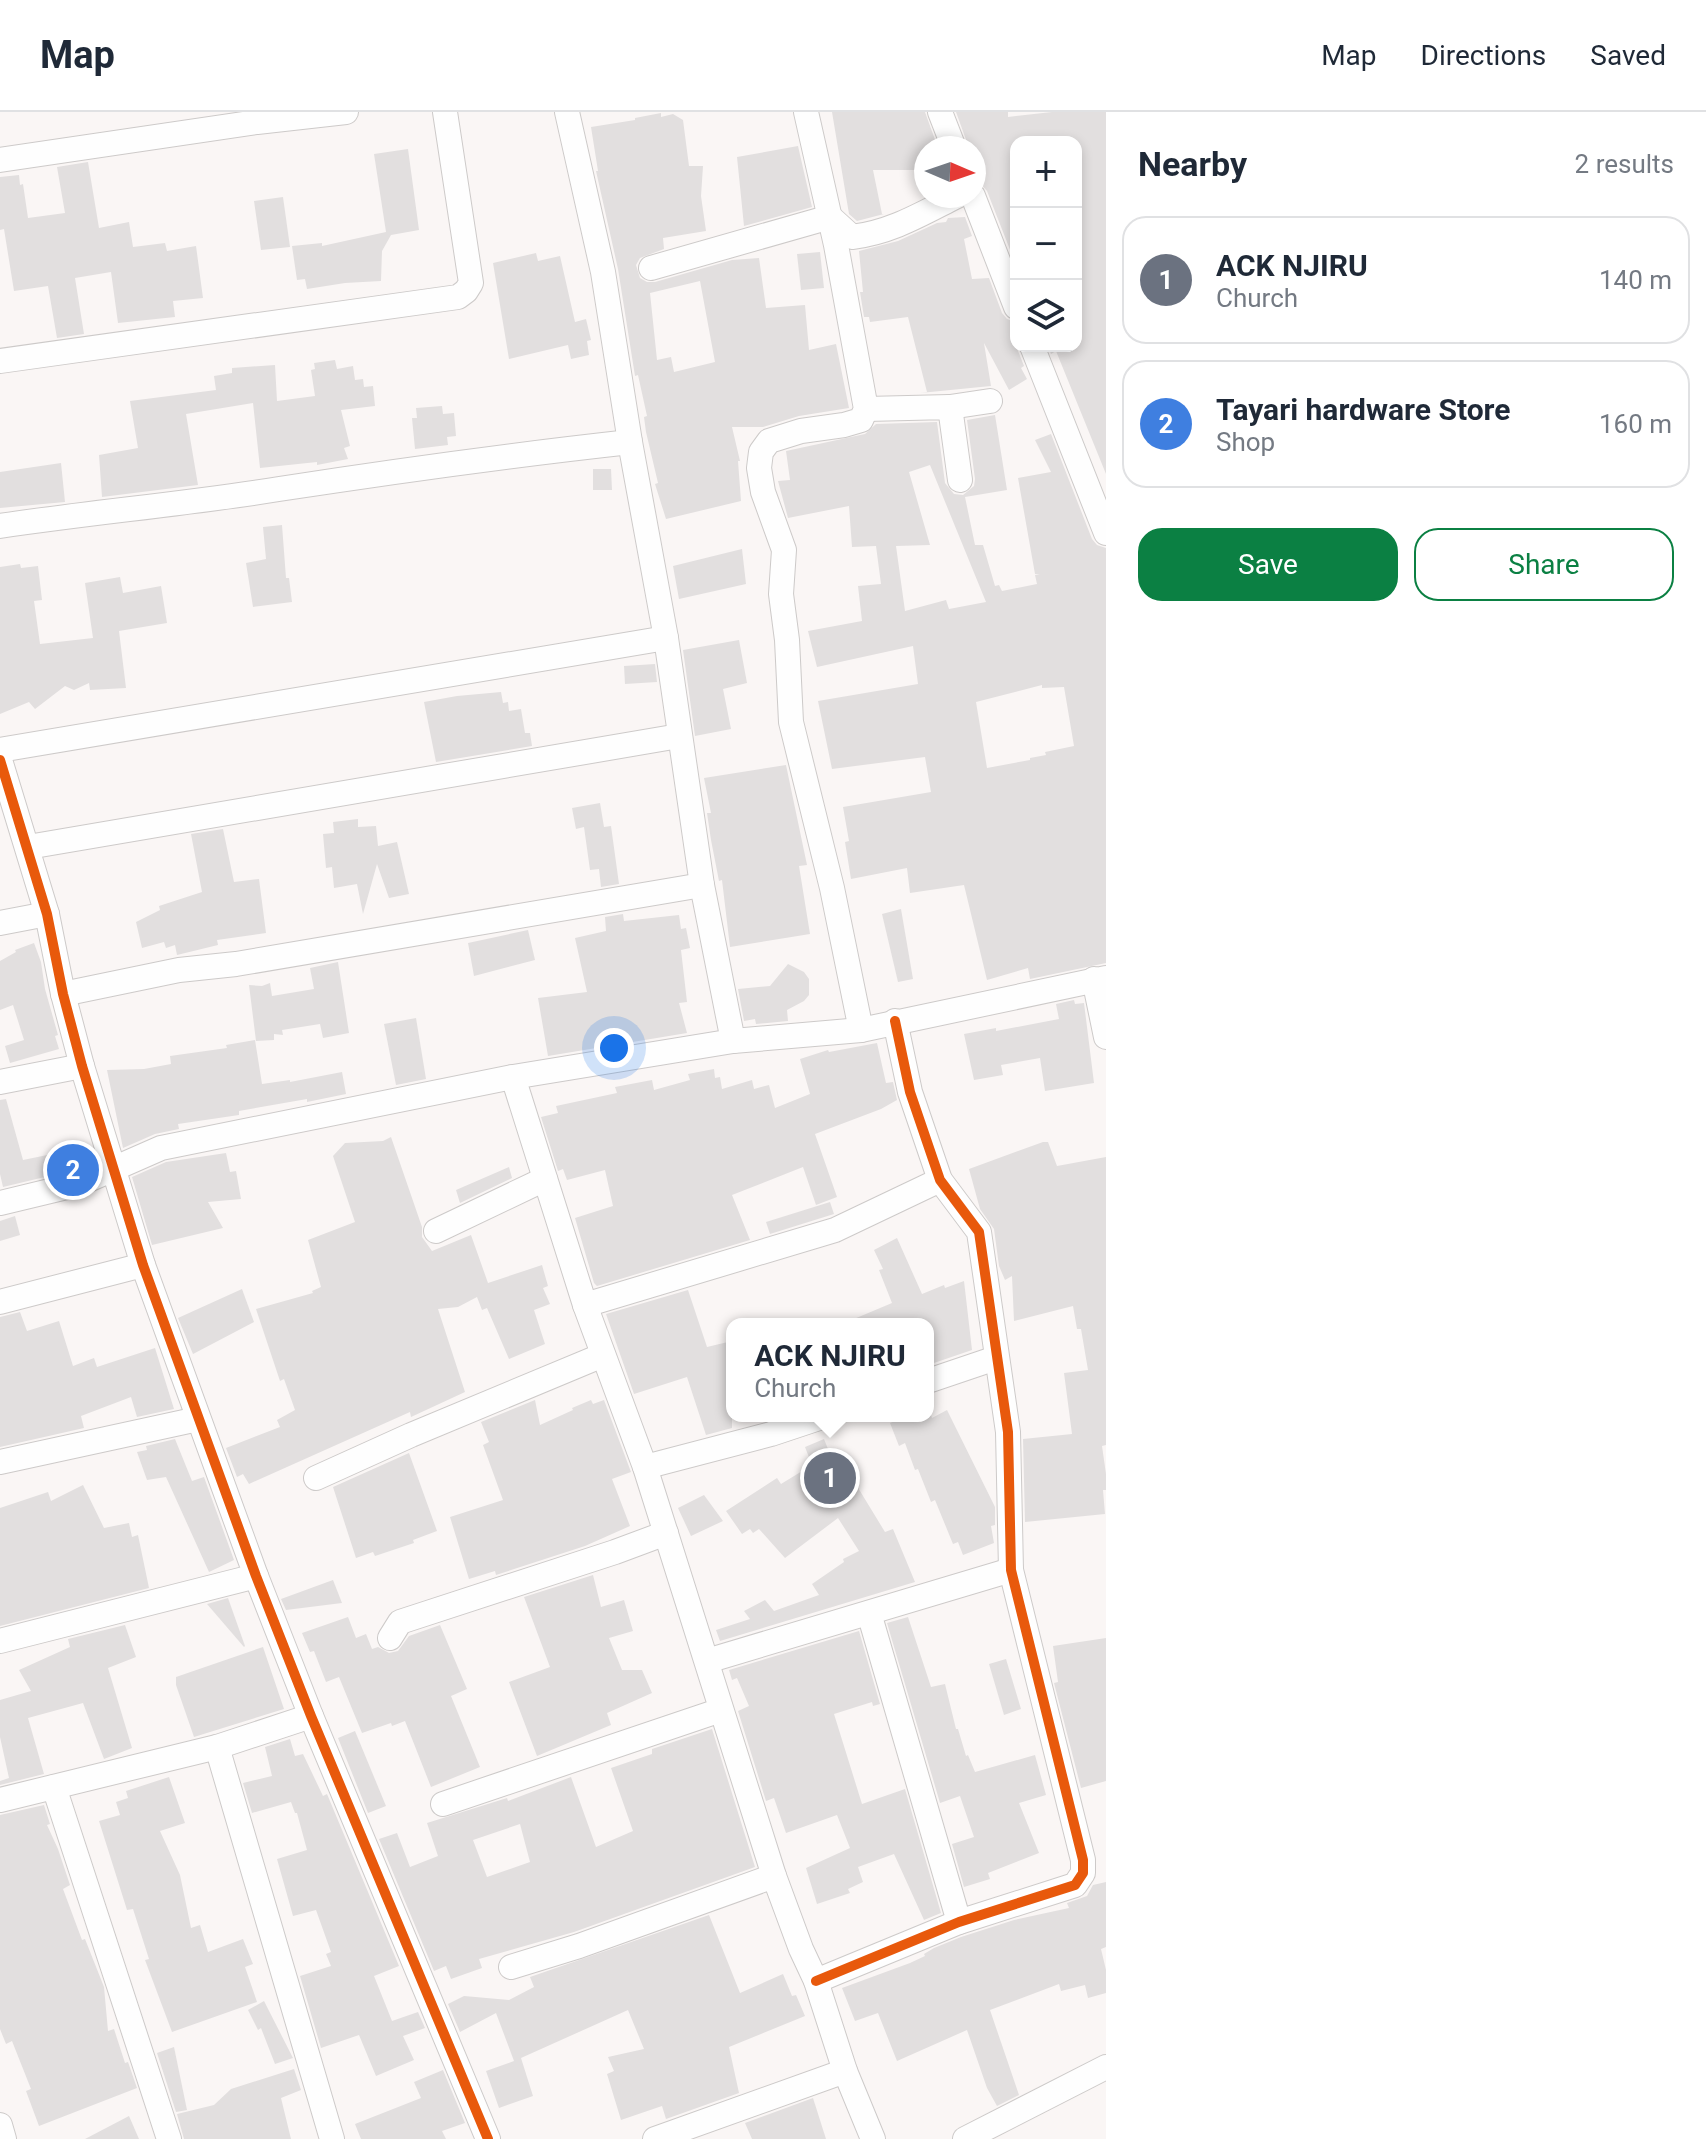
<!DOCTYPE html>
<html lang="en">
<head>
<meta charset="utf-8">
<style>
	body { margin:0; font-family:Roboto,sans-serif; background:#f2f2f3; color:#1f2937 }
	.controls { position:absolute; right:24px; top:24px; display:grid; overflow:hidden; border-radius:16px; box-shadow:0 4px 12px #0003 }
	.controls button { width:72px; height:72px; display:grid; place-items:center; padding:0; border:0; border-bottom:2px solid #e0e1e3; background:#fff; color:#1f2937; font:40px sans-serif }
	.compass { position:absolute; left:914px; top:24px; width:72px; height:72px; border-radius:50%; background:#fff; box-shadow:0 4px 12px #0003; rotate:92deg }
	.you { position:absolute; left:614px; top:936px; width:28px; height:28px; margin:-20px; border:6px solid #fff; border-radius:50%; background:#1a73e8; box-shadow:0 0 0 12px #1a73e833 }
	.badge { display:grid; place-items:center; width:52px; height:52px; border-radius:50%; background:#0b8043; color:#fff; font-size:26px; font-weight:700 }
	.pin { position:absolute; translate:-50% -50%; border:4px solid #fff; box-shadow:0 2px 8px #0006 }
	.popup { position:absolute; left:726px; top:1206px; width:208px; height:104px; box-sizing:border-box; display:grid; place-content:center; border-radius:16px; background:#fff; filter:drop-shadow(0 2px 6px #0005); font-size:26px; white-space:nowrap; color:#747a83 }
	.popup b { font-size:30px; color:#1f2937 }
	.popup::after { content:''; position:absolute; left:50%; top:100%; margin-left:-16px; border:16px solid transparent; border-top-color:#fff }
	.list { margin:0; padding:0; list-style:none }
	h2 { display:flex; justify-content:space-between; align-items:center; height:104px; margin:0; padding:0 32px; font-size:34px }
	h2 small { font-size:26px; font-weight:400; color:#747a83 }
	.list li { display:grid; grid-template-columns:52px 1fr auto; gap:24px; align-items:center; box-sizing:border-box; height:128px; margin:0 16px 16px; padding:0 16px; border:2px solid #e0e1e3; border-radius:24px }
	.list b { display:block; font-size:30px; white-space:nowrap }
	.list p { margin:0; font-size:26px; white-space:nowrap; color:#747a83 }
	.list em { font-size:26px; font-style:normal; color:#747a83 }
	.actions { display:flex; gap:16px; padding:24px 32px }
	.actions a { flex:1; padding:18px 0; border:2px solid #0b8043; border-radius:24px; text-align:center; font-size:28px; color:#0b8043 }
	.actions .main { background:#0b8043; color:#fff }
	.icon { flex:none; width:44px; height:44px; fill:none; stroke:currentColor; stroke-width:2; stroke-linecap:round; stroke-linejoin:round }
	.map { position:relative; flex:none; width:1106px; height:2027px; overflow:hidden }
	header { display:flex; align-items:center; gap:48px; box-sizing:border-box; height:112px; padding:0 40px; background:#fff; border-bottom:2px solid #e0e1e3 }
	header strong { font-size:38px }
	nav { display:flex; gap:44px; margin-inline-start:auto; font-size:28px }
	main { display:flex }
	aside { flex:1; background:#fff }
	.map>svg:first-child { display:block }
	.building { fill:#e2dfdf; fill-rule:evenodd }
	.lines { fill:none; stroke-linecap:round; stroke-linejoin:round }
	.street-casing { stroke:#cdcac9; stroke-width:26 }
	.street { stroke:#fefefe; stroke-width:24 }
	.cycleway-casing { stroke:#fff; stroke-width:15 }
	.cycleway { stroke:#e8590c; stroke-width:10 }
</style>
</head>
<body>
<header>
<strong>Map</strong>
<nav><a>Map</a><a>Directions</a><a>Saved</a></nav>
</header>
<main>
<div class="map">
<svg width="1106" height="2027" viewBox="0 0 1106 2027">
	<rect width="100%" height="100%" fill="#faf6f5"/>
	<!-- building -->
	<g class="building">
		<polygon points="832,0 925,0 938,36 926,36 926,58 873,58 882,102 884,102 857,109 849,102"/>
		<polygon points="956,0 1008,0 1008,5 1052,0 1106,0 1106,362 1056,239 1051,242 1048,234 1076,234 1076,30 1016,30 1016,153 987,79 981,72 980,63 974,63 974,36 969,36"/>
		<path d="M661,1v4l12,-3 10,6 6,46h14l-2,30 5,35 -43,7 1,11 -24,9 -4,7 4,13 7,4h8l77,-22 27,-2 7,50 39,-3 4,45 27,-6 13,64 -50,8 -36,11h-31l8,34h-2l3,40 -75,18 -11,-35 3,-1 -12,-51 -2,-15 3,-1 -9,-41 -3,1 -17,-107 -22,-98h2l-7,-44 44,-7v-2zM700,169l15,81 -41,10 -3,-15 -14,3 -7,-67z"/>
		<polygon points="798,34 812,95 744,114 737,45"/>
		<polygon points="408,37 419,118 391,123 382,139 381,169 345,171 307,177 305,167 297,168 292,134 322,131 322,134 386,120 374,42"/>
		<polygon points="88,50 99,116 129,110 133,135 165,131 167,139 196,134 203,186 173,189 175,205 118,211 111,160 75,166 84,222 57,226 48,174 14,179 4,117 0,118 0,65 19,63 20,73 23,72 28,106 65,101 57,55"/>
		<polygon points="283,85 290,135 261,138 254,89"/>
		<polygon points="965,105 972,124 964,127 972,167 989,166 1002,201 1007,207 1016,210 1016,234 1024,254 1021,256 1027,267 1009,278 984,231 991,274 920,281 927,280 908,205 870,210 869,205 864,205 860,180 863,180 859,139 898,129 937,111 946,110 948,106"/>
		<polygon points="820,140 824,176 801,178 797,142"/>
		<polygon points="536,141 538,149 560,144 575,210 586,207 591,228 587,229 589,243 571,247 568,233 509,247 493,151"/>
		<polygon points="335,248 337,257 353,254 355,268 363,267 364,275 373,274 375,294 341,298 350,334 344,336 348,347 317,353 317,350 260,356 253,291 186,302 198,373 102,385 99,343 138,336 130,289 216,278 214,264 232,261 232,256 275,253 277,289 315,284 311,258 315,257 314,251"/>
		<polygon points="442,294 443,302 454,301 456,324 447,325 448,333 415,337 412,306 417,306 416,296"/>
		<path d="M995,303l12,75 -42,7 10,48h8l12,41 4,-1 3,6 35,-7 -2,-9 5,-1h-5l-17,-96 33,-6 -16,-32 16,-6 41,105 5,6 9,3v415l-76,16 -2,-11 -41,12 -23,-95 -54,8 -3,-25 -56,11 -6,-37 4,-1 -6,-34 88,-15 -6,-35 -93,12 -14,-68 100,-17 -5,-38 -96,21 -9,-36 54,-10 -4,-35 23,-2 -5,-38 -24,1 -3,-41 -61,12 -10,-37 12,-1 -4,-29 79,-17 11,-10 61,-2 8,61 9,11 9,1 11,-9 1,-7 -8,-59zM930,353l56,137 -37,7 -3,-9 -41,11 -9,-65 34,-1 -21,-73zM1042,573v3l22,-1 10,59 -29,6 1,3 -16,3v2l-43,8 -11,-66z"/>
		<polygon points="61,351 65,390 0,396 0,360"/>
		<polygon points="593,357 611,357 612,378 593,378"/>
		<polygon points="282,413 286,466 289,466 292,490 253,495 246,451 266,447 263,415"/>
		<polygon points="742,437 746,472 679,487 673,454"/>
		<polygon points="20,452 21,456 38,454 42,488 34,489 40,532 93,526 85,471 120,465 123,481 161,474 167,511 119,519 126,576 90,578 89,571 74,578 65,574 35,597 29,590 0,602 0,455"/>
		<polygon points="739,528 747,571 723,577 731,617 695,624 683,538"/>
		<polygon points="655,552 657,570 625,572 624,554"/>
		<polygon points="501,580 503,591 508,590 509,599 521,597 525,621 530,621 532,634 436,650 424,590 457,584"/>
		<polygon points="786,653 807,753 799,754 810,822 730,835 722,768 719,769 711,728 707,701 711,701 704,666"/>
		<polygon points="600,691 604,715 611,714 619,772 601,775 599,757 590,758 584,715 576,717 572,696"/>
		<polygon points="358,707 358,715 376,714 378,734 397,730 409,782 389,786 377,752 363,802 357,772 334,776 332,755 326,756 323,722 334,721 333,710"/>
		<polygon points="223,717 234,770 259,767 266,821 217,828 218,833 177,843 175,833 166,836 164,830 142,836 136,810 160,798 159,794 202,780 191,722"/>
		<polygon points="901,797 913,867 898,870 882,802"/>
		<polygon points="623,802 624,809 679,803 681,817 686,816 690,836 681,838 687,890 679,891 687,921 548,944 538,886 587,880 575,826 606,819 605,805"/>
		<polygon points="528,818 535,848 474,864 468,831"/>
		<polygon points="34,831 41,850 45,877 58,923 55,924 59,937 10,951 5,934 24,928 13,893 0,898 0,849 16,840 15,838"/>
		<polygon points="338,850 349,921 323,926 320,912 282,918 283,923 274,922 274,928 256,929 249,873 262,874 270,871 272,884 314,877 310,856"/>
		<polygon points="788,852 804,860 809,867 809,883 804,889 787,898 788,909 756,912 755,907 744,909 738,877 770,874"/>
		<polygon points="1074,888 1075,892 1084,891 1094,971 1045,979 1040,946 1001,953 1003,963 974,968 964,922 996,916 996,919 1059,907 1056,892"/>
		<polygon points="416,906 426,967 396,973 384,912"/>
		<polygon points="255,928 262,972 290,968 290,970 342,960 346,982 307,990 307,987 239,999 239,1003 178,1012 179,1017 155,1022 123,1036 107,958 144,957 171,952 170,944 227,936 226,933"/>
		<polygon points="877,931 886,971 893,970 897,988 881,997 815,1022 837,1085 816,1093 803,1055 732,1083 750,1128 597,1174 594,1171 575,1106 613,1094 605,1058 567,1068 563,1057 558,1059 541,1005 558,1001 556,994 617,981 615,975 652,968 654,978 690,968 688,962 714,957 715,966 720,965 722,977 752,968 754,977 769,973 775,996 810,982 800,947 828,938 829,940"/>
		<polygon points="6,987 23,1048 91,1034 95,1048 74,1058 3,1075 0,1062 0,988"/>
		<polygon points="391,1025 422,1115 422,1125 432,1139 471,1123 488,1171 542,1153 548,1174 543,1176 550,1192 534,1198 545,1232 509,1247 487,1196 482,1198 477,1185 458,1195 438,1197 465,1280 411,1305 410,1300 249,1372 243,1362 237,1365 226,1336 280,1315 277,1308 295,1298 284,1267 280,1269 256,1197 313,1181 312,1179 321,1175 308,1128 355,1110 333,1044 345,1031 383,1029"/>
		<polygon points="1043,1030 1048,1030 1057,1054 1106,1045 1106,1333 1102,1334 1106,1362 1106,1378 1103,1378 1105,1402 1025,1410 1023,1327 1072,1322 1064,1261 1088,1258 1081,1217 1077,1217 1073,1194 1014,1209 1012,1164 1005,1168 999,1154 994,1117 980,1097 969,1057"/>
		<polygon points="226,1041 230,1060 236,1059 241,1087 208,1090 223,1116 152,1133 132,1065 166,1050"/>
		<polygon points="509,1055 512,1066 460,1091 456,1078"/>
		<polygon points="830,1090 834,1102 770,1122 766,1110"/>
		<polygon points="15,1104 20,1123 0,1129 0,1109"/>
		<polygon points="897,1126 922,1182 944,1173 945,1176 964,1169 972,1238 931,1252 928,1212 914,1212 912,1207 900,1212 842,1212 892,1191 879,1158 883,1157 874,1138"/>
		<polygon points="242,1177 254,1210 193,1242 178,1206"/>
		<polygon points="688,1178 707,1235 732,1229 732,1316 706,1323 687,1265 634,1282 606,1202"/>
		<polygon points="20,1200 27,1219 59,1209 73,1254 94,1246 97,1255 155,1236 174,1297 137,1305 131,1285 81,1304 84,1316 0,1335 0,1205"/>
		<polygon points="535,1288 540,1313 573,1298 572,1296 591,1288 593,1292 604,1288 631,1360 612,1367 630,1414 585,1434 496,1463 495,1459 469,1467 450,1405 503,1388 483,1333 489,1330 481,1310"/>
		<polygon points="947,1298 995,1395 995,1413 991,1414 994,1431 963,1443 958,1430 953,1432 935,1388 931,1390 918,1357 915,1358 905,1331 899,1334 890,1311 907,1304 928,1304 930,1300 932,1306"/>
		<polygon points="175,1327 192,1369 204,1365 234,1448 209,1460 166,1365 147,1368 137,1340 147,1338 146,1334"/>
		<polygon points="824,1327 830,1342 835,1338 885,1420 893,1417 915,1470 720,1529 716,1518 750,1507 744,1499 765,1488 774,1499 819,1483 812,1472 844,1450 843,1447 859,1439 838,1406 785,1446 759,1417 753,1421 750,1417 742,1422 726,1399 777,1366 781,1372 812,1353 805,1335"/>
		<polygon points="409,1341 437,1419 413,1428 414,1431 375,1444 373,1440 356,1446 333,1375"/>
		<polygon points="83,1373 104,1416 129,1411 132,1425 138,1423 149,1476 0,1514 0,1396 48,1380 51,1389"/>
		<polygon points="704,1383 723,1409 691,1424 678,1396"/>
		<polygon points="593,1463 601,1495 624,1488 633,1519 609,1526 622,1558 642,1558 652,1581 607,1601 611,1613 537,1644 509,1570 550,1555 524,1485"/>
		<polygon points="333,1468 342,1491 286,1498 281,1487"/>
		<polygon points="228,1486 245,1534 244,1535 207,1492"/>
		<polygon points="348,1505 356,1526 366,1522 372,1537 378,1535 389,1541 398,1539 409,1524 440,1513 467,1577 451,1584 480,1655 431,1675 405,1609 392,1614 391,1611 362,1621 339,1565 326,1570 314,1539 310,1540 302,1521"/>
		<polygon points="908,1505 931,1575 945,1572 956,1617 958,1617 966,1644 968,1643 975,1660 1035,1643 1046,1683 1019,1691 1039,1741 988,1761 990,1767 964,1775 952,1732 974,1725 960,1684 940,1691 887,1511"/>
		<polygon points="125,1513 136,1545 108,1556 132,1636 104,1647 83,1591 28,1606 44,1662 0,1673 0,1669 9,1666 0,1625 0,1588 31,1579 19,1558 70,1535 68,1527"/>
		<polygon points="859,1519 880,1592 873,1594 872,1590 834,1602 862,1692 905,1677 941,1801 924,1808 894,1742 858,1755 863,1770 848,1777 850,1781 817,1792 806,1756 850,1736 837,1703 786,1721 774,1686 766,1689 738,1599 749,1594 737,1566 732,1568 729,1558"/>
		<polygon points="1106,1526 1106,1669 1081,1676 1054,1571 1058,1570 1053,1534"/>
		<polygon points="263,1535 284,1597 194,1625 176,1573 176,1565"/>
		<polygon points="1006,1547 1021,1597 1004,1603 989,1552"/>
		<path d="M712,1617l43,138 -181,65 -95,27 3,9 -31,11 -5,-13 -12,5 -55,-132 18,-6 13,34 28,-11 -11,-33 80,-25 1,3 63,-24 25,70 37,-16 -22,-63 41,-14v-5zM520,1712l10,38 -43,15 -14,-37z"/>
		<polygon points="355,1619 386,1694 368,1701 338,1626"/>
		<polygon points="290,1627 295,1644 303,1642 323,1684 327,1682 399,1854 374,1864 392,1909 418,1900 425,1916 403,1924 414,1948 376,1964 359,1923 321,1936 300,1864 331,1854 326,1842 331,1840 316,1798 293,1804 277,1747 307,1738 297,1701 295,1701 291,1690 252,1701 243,1671 272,1664 265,1635"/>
		<polygon points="169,1665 185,1711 160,1719 180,1763 191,1816 200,1813 208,1840 243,1827 253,1852 245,1855 257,1890 172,1920 145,1848 149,1847 133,1797 127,1798 99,1709 120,1703 116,1690 128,1686 126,1679"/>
		<polygon points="44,1693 50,1712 47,1713 58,1737 70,1773 63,1777 82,1828 85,1827 104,1875 108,1919 114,1917 125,1951 128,1950 137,1976 39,2014 26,1979 31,1977 12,1929 6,1932 0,1917 0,1703"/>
		<polygon points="1106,1770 1106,1835 1101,1837 1106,1858 1106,1881 1088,1886 1085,1873 1061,1879 1059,1872 990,1898 1019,1983 997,1994 987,1976 967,1918 897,1949 878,1901 855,1909 842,1876 910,1851 925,1844 924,1842 934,1836 961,1825 1014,1808 1069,1796 1067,1791 1087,1784 1093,1773"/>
		<polygon points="709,1803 740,1881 783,1862 792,1884 796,1883 805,1904 729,1935 739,1981 666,2007 662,1994 621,2008 607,1962 614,1959 608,1945 644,1937 628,1898 521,1946 533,1984 499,1996 486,1959 514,1949 496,1901 460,1920 448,1892 464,1884 509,1888 534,1875 530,1865"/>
		<polygon points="264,1889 293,1946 275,1952 261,1916 258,1918 248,1898"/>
		<polygon points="174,1935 187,1998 176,2000 157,1941"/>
		<polygon points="294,1957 301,1978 281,1986 291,2027 184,2027 177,2002 214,1993 231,1977"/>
		<polygon points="443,1958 465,2011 442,2019 446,2027 361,2027 355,2012 421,1986 414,1970"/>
		<polygon points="813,1986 826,2027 752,2027 745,2011"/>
		<polygon points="129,2004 139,2027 85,2027"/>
	</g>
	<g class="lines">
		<!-- street casing -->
		<g class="street-casing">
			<g id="street">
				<polyline points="567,0 603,160 630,330 666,526 702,773 733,929"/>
				<polyline points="806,0 836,133 866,297 861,308 844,313 801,319 769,329 761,340 759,356 763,380 784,438 781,482 787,528 791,610 832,776 861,918"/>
				<polyline points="940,0 954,36"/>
				<polyline points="0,48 257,10 346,0"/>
				<polyline points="973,84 1016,195"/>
				<path d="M651,156l179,-51 22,20c40,-5 69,-23 105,-41"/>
				<polyline points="1032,234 1106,421"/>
				<polyline points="0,249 458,185 466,179 471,171 445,0"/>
				<polyline points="950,295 990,289"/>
				<polyline points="866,297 950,295 960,368"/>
				<path d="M0,414c93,-14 186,-22 279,-37 117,-18 233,-34 351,-47"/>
				<polyline points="0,638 666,526"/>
				<polyline points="0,648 47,802 63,882 82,954 143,1153 256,1464 311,1604 488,2027"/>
				<polyline points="28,735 679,624"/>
				<polyline points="0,811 47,802"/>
				<polyline points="1094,867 1106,925"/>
				<polyline points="63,882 179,858 236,852 702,773"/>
				<polyline points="513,965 585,1193 645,1355 774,1764 801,1837 816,1869 845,1959 873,2027"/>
				<polyline points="0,970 82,954"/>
				<polyline points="0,1091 79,1072 161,1036 513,965 733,929 861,918 1106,866"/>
				<polyline points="436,1119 545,1067"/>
				<polyline points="0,1190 143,1153"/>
				<polyline points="585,1193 835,1118 940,1068"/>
				<polyline points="928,1269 996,1246"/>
				<polyline points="0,1350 198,1307"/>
				<polyline points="645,1355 771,1322 825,1304"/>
				<polyline points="316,1366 411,1323 603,1243"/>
				<polyline points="869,1501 959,1810"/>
				<polyline points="390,1526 400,1510 615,1440 666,1421"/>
				<polyline points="0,1529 256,1464"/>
				<polyline points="707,1549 1011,1458"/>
				<polyline points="217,1635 332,2027"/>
				<polyline points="54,1675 169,2027"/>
				<polyline points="0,1688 217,1635 311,1604"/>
				<polyline points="443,1692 721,1598"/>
				<polyline points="511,1855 579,1834 774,1764"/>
				<polyline points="816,1869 959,1810 1075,1773 1083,1761 1083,1748 1011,1458 1008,1320 979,1120 940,1068 910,980 895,909"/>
				<polyline points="0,2013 4,2027"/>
				<polyline points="655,2027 845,1959"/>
				<polyline points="965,2027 1106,1955"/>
			</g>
		</g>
		<!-- street -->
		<use href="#street" class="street"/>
		<!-- cycleway casing -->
		<g class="cycleway-casing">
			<g id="cycleway">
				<polyline points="0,648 47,802 63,882 82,954 143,1153 256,1464 311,1604 488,2027"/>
				<polyline points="816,1869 959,1810 1075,1773 1083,1761 1083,1748 1011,1458 1008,1320 979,1120 940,1068 910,980 895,909"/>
			</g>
		</g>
		<!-- cycleway -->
		<use href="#cycleway" class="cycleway"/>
	</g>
</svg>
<div class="controls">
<button>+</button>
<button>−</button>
<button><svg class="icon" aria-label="layers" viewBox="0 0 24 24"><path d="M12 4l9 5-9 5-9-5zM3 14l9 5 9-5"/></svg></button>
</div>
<svg class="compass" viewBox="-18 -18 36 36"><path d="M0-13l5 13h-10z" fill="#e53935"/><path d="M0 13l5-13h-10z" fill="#747a83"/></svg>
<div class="you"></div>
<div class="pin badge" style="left:830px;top:1366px;background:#6b7280">1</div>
<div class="popup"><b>ACK NJIRU</b>Church</div>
<div class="pin badge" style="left:73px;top:1058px;background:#3f7fe0">2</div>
</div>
<aside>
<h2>Nearby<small>2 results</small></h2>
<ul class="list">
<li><span class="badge" style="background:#6b7280">1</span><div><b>ACK NJIRU</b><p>Church</p></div><em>140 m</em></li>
<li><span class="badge" style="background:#3f7fe0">2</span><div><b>Tayari hardware Store</b><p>Shop</p></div><em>160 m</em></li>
</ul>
<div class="actions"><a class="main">Save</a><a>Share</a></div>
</aside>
</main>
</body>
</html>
